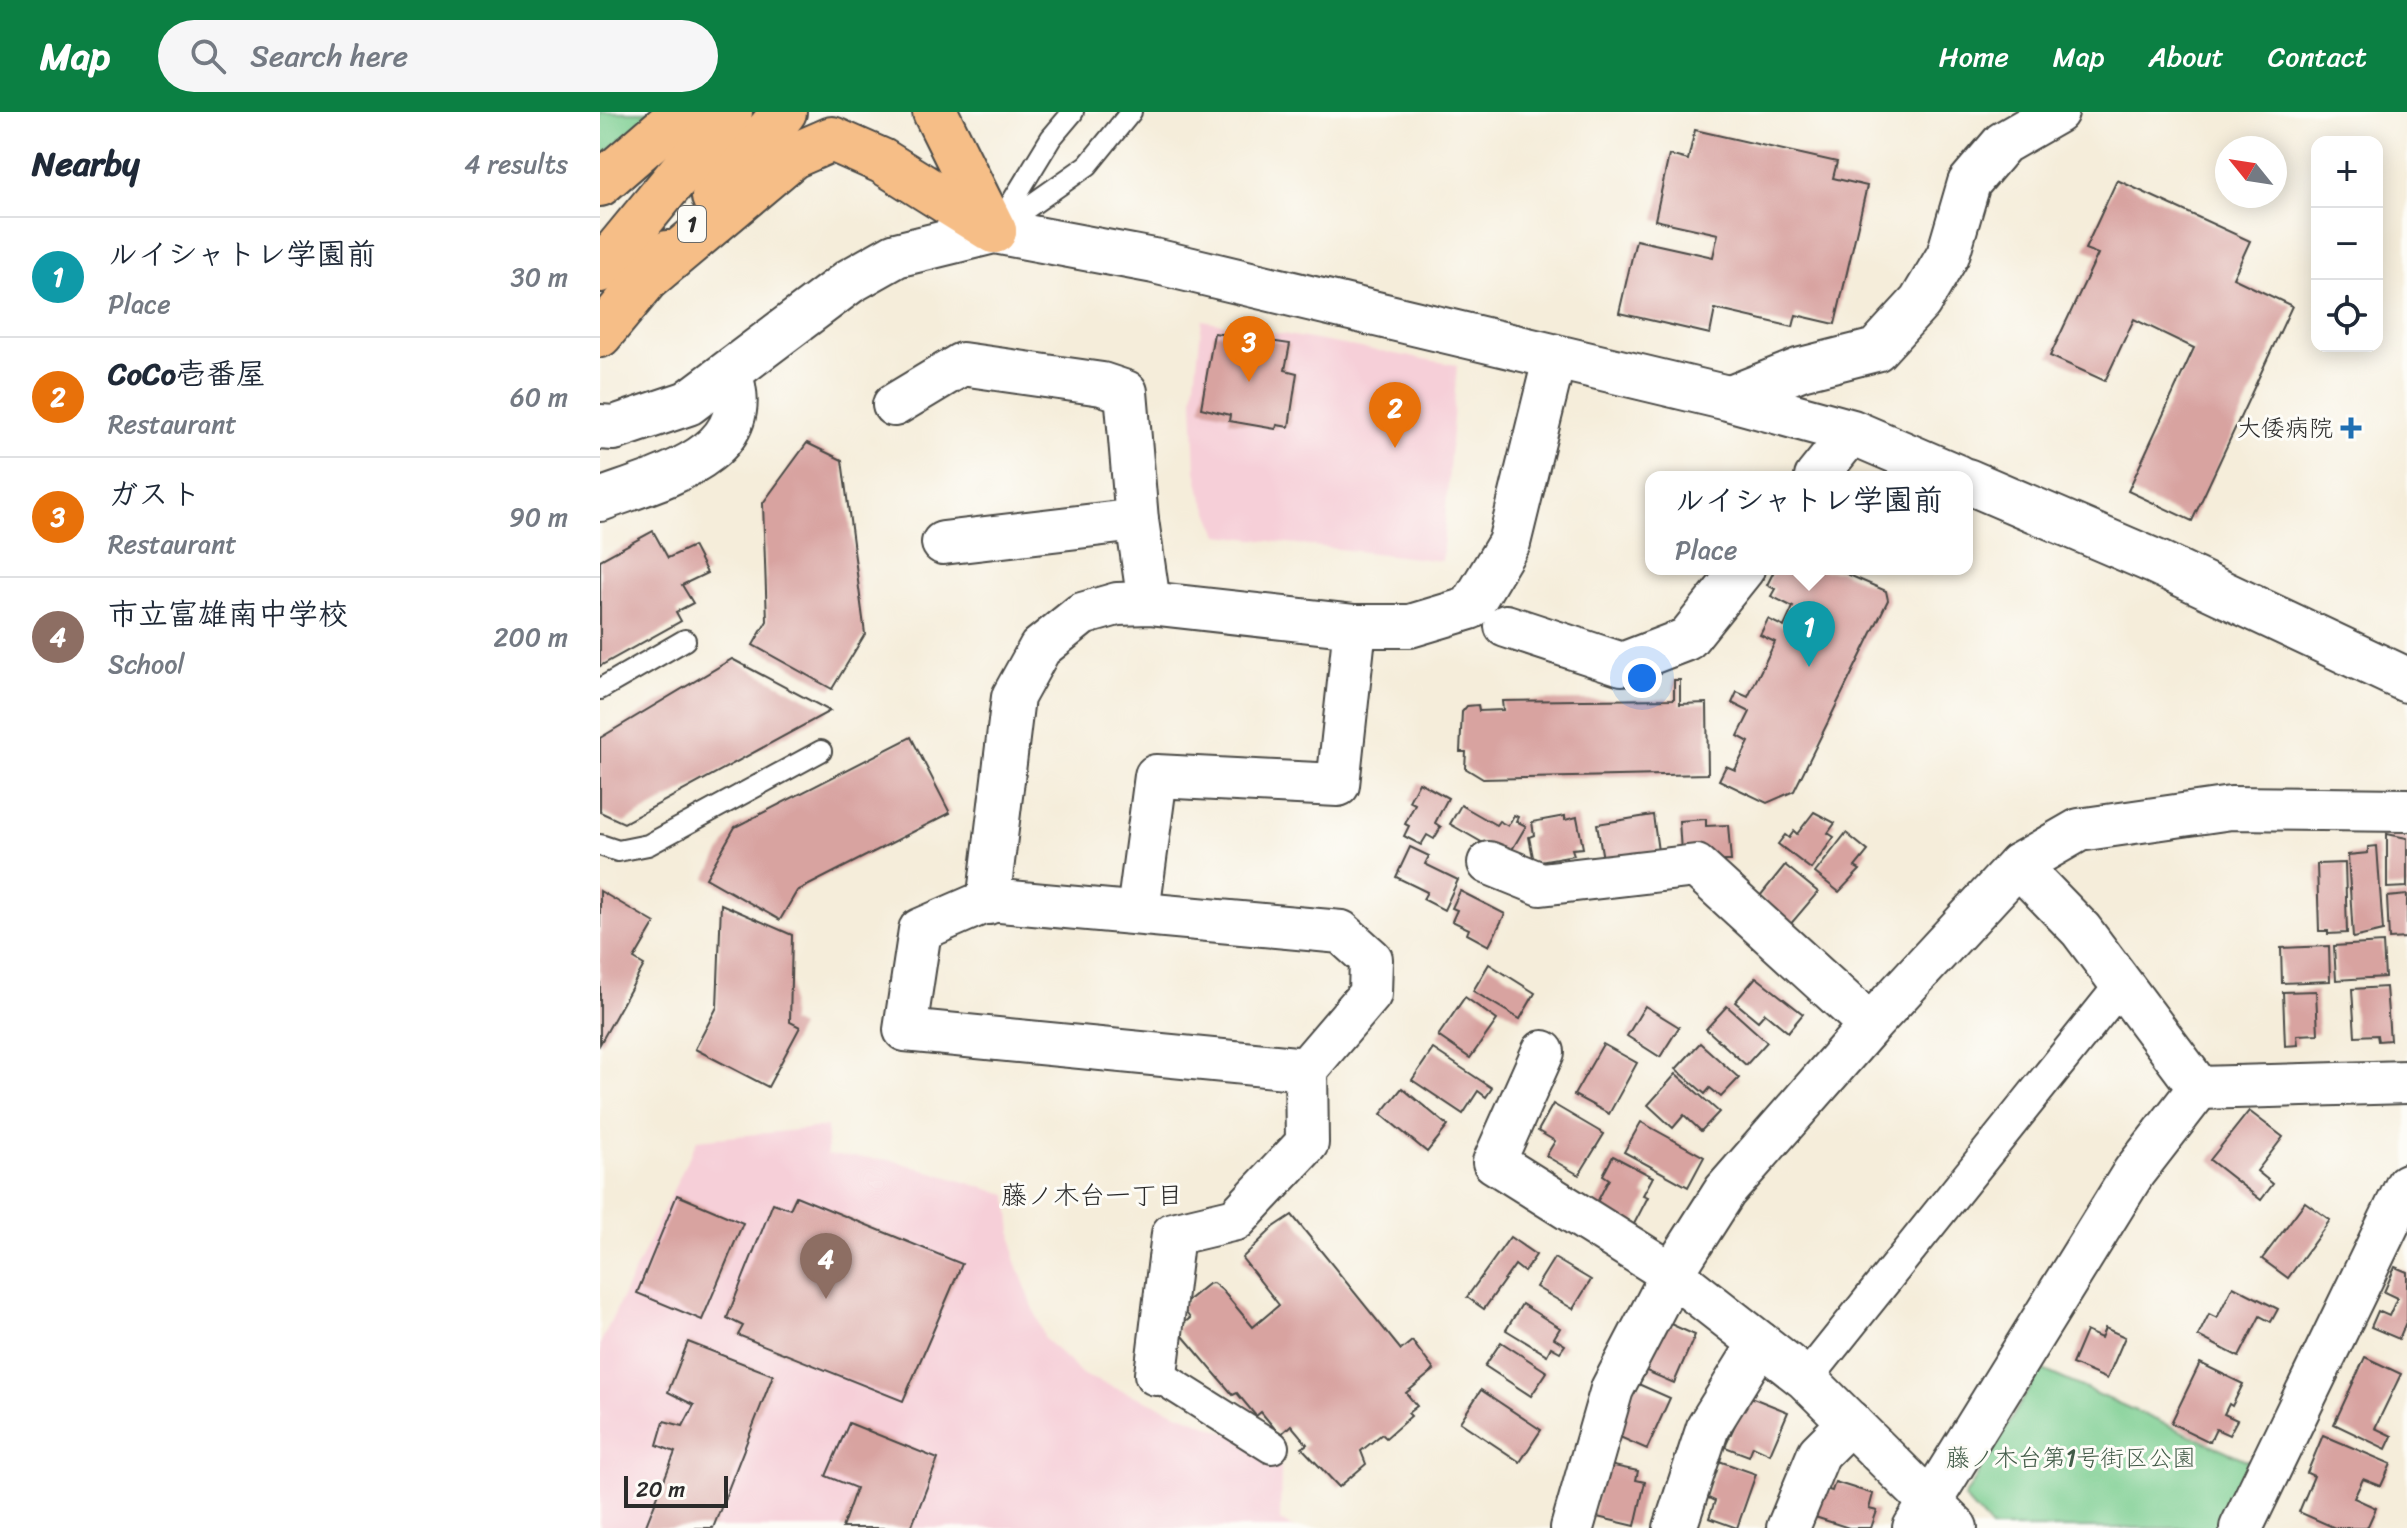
<!DOCTYPE html>
<html lang="en">
<head>
<meta charset="utf-8">
<style>
	body { margin:0; font-family:Sriracha,"Klee One",sans-serif; background:#f6f6f7; color:#1f2937 }
	.controls { position:absolute; right:24px; top:24px; display:grid; overflow:hidden; border-radius:16px; box-shadow:0 4px 20px #0003 }
	.controls button { width:72px; height:72px; display:grid; place-items:center; padding:0; border:0; border-bottom:2px solid #e0e1e3; background:#fff; color:#1f2937; font:40px sans-serif }
	.compass { position:absolute; left:1615px; top:24px; width:72px; height:72px; border-radius:50%; background:#fff; box-shadow:0 4px 20px #0003; rotate:300deg }
	.scale { position:absolute; left:24px; bottom:20px; width:104px; box-sizing:border-box; padding-left:8px; border:4px solid #2b2b2b; border-top:0; font-size:22px; line-height:28px; white-space:nowrap; color:#2b2b2b; -webkit-text-stroke:6px #fdfcf7; paint-order:stroke }
	.you { position:absolute; left:1042px; top:566px; width:28px; height:28px; margin:-20px; border:6px solid #fff; border-radius:50%; background:#1a73e8; box-shadow:0 0 0 12px #1a73e833 }
	.badge { display:grid; place-items:center; width:52px; height:52px; border-radius:50%; background:#0b8043; color:#fff; font-size:26px; font-weight:700 }
	.pin { position:absolute; translate:-50% -66px; filter:drop-shadow(0 2px 4px #0008) }
	.pin::after { content:''; position:absolute; top:42px; width:28px; height:24px; background:inherit; clip-path:polygon(0 0,100% 0,50% 100%) }
	.popup { position:absolute; left:1045px; top:359px; width:328px; height:104px; box-sizing:border-box; display:grid; place-content:center; border-radius:16px; background:#fff; filter:drop-shadow(0 2px 6px #0005); font-size:26px; white-space:nowrap; color:#747a83 }
	.popup b { font-size:30px; color:#1f2937 }
	.popup::after { content:''; position:absolute; left:50%; top:100%; margin-left:-16px; border:16px solid transparent; border-top-color:#fff }
	.list { margin:0; padding:0; list-style:none }
	h2 { display:flex; justify-content:space-between; align-items:center; height:104px; margin:0; padding:0 32px; font-size:34px }
	h2 small { font-size:26px; font-weight:400; color:#747a83 }
	.list li { display:grid; grid-template-columns:52px 1fr auto; gap:24px; align-items:center; box-sizing:border-box; height:120px; padding:0 32px; border-top:2px solid #e0e1e3 }
	.list b { display:block; font-size:30px; white-space:nowrap }
	.list p { margin:0; font-size:26px; white-space:nowrap; color:#747a83 }
	.list em { font-size:26px; font-style:normal; color:#747a83 }
	.icon { flex:none; width:44px; height:44px; fill:none; stroke:currentColor; stroke-width:2; stroke-linecap:round; stroke-linejoin:round }
	.map { position:relative; flex:none; width:1807px; height:1416px; overflow:hidden }
	header { display:flex; align-items:center; gap:48px; box-sizing:border-box; height:112px; padding:0 40px; background:#0b8043; color:#fff }
	header strong { font-size:38px }
	nav { display:flex; gap:44px; margin-inline-start:auto; font-size:28px }
	.search { width:560px; height:72px; background:#f6f6f7; display:flex; align-items:center; gap:20px; box-sizing:border-box; padding:0 28px; border-radius:44px; color:#747a83; font-size:30px }
	main { display:flex }
	aside { flex:1; background:#fff }
	.map>svg:first-child { display:block }
	.built { fill:#f6cfd8 }
	.green { fill:#7acd90; stroke:#527c5e; stroke-width:2 }
	.building { fill:#d8a3a0 }
	.lines { fill:none; stroke-linecap:round; stroke-linejoin:round }
	.service-casing { stroke:#494845; stroke-width:24 }
	.pedestrian-casing { stroke:#494845; stroke-width:36 }
	.minor-casing { stroke:#494845; stroke-width:46 }
	.tertiary-casing { stroke:#494845; stroke-width:48 }
	.primary-casing { stroke:#494845; stroke-width:48 }
	.service { stroke:#fff; stroke-width:20 }
	.pedestrian { stroke:#fff; stroke-width:32 }
	.minor { stroke:#fff; stroke-width:42 }
	.tertiary { stroke:#fff; stroke-width:44 }
	.primary { stroke:#f6be87; stroke-width:44 }
	.poi-dot { fill:#1f6fb2; stroke:#fdfcf7; stroke-width:3 }
	.labels { text-anchor:middle; dominant-baseline:central; stroke-width:6; stroke-linejoin:round; paint-order:stroke }
	.shield { fill:#fdfcf7; stroke:#6a6a68; stroke-width:2 }
	.shield-label { font-size:22px; font-weight:bold; fill:#2b2b2b }
	.poi-label { font-size:24px; fill:#2b2b2b; stroke:#fdfcf7; text-anchor:end }
	.park-label { font-size:24px; fill:#435c49; stroke:#fdfcf7 }
	.neighbourhood-label { font-size:26px; fill:#2b2b2b; stroke:#fdfcf7 }
</style>
</head>
<body>
<header>
<strong>Map</strong>
<div class="search"><svg class="icon" aria-label="search" viewBox="0 0 24 24"><circle cx="10" cy="10" r="6"/><path d="M15 15l6 6"/></svg>Search here</div>
<nav><a>Home</a><a>Map</a><a>About</a><a>Contact</a></nav>
</header>
<main>
<aside>
<h2>Nearby<small>4 results</small></h2>
<ul class="list">
<li><span class="badge" style="background:#0f9aa8">1</span><div><b>ルイシャトレ学園前</b><p>Place</p></div><em>30 m</em></li>
<li><span class="badge" style="background:#e8710a">2</span><div><b>CoCo壱番屋</b><p>Restaurant</p></div><em>60 m</em></li>
<li><span class="badge" style="background:#e8710a">3</span><div><b>ガスト</b><p>Restaurant</p></div><em>90 m</em></li>
<li><span class="badge" style="background:#8d6e63">4</span><div><b>市立富雄南中学校</b><p>School</p></div><em>200 m</em></li>
</ul>
</aside>
<div class="map">
<svg width="1807" height="1416" viewBox="0 0 1807 1416">
	<rect width="100%" height="100%" fill="#fdfcf7"/>
	<filter id="ink" filterUnits="userSpaceOnUse"><feTurbulence type="fractalNoise" baseFrequency=".0125" numOctaves="2"/><feDisplacementMap in="SourceGraphic" scale="16" xChannelSelector="R" yChannelSelector="G"/><feConvolveMatrix kernelMatrix="1 2 1 2 8 2 1 2 1" color-interpolation-filters="sRGB"/></filter>
	<filter id="wash" filterUnits="userSpaceOnUse"><feTurbulence type="fractalNoise" baseFrequency=".006" numOctaves="4" result="noise"/><feDisplacementMap in="SourceGraphic" scale="32" xChannelSelector="R" yChannelSelector="G"/><feGaussianBlur stdDeviation="1.8" result="paint"/><feColorMatrix in="noise" values="0 0 0 0 0 0 0 0 0 0 0 0 0 0 0 0 0 1.4 0 .05"/><feComposite in="paint" operator="in"/></filter>
	<g filter="url(#wash)">
		<rect width="100%" height="100%" fill="#f5edda"/>
		<!-- built -->
		<g class="built">
			<polygon points="602,208 857,253 842,449 619,423 601,381 596,359 593,288"/>
			<polygon points="227,1015 227,1043 292,1048 408,1083 415,1147 445,1227 483,1263 645,1328 681,1355 680,1409 694,1416 0,1416 0,1232 97,1028"/>
		</g>
		<!-- green -->
		<g class="green">
			<polygon points="0,0 59,0 0,45"/>
			<polygon points="1441,1257 1651,1350 1619,1416 1391,1416 1364,1386"/>
		</g>
		<g id="blocks">
			<!-- building -->
			<g class="building">
				<polygon points="1095,18 1237,50 1233,66 1267,74 1235,212 1196,203 1193,215 1115,197 1110,222 1019,201 1036,128 1113,145 1118,122 1055,108 1069,43 1088,48"/>
				<polygon points="1517,68 1650,129 1633,166 1692,194 1592,409 1528,379 1594,236 1534,207 1505,269 1450,244 1498,142 1485,137"/>
				<polygon points="614,221 690,232 685,258 697,261 689,315 677,313 676,317 629,309 630,303 601,296"/>
				<polygon points="207,331 242,348 265,522 232,577 153,533 167,509 163,391"/>
				<polygon points="53,419 68,446 93,434 107,461 82,473 93,491 76,500 81,509 0,554 0,448"/>
				<polygon points="1175,457 1240,459 1286,479 1288,488 1194,679 1167,691 1119,668 1126,654 1135,658 1149,630 1138,624 1150,600 1132,591 1137,580 1148,585 1175,530 1160,523 1168,507 1184,515 1193,495 1171,484 1175,477 1167,473"/>
				<polygon points="132,547 230,599 24,711 0,700 0,626"/>
				<polygon points="1074,568 1080,568 1080,592 1107,591 1108,662 883,667 865,656 866,640 860,640 862,600 867,594 878,593 879,599 903,598 902,589 1074,587"/>
				<polygon points="311,625 350,701 197,779 180,808 106,766 135,715"/>
				<polygon points="819,670 848,686 835,711 841,715 834,727 827,723 821,733 804,724 809,714 805,712 815,692 809,689"/>
				<polygon points="861,693 896,713 899,709 908,714 914,703 918,705 916,709 926,714 910,741 892,736 850,712"/>
				<polygon points="1214,700 1235,711 1228,721 1234,725 1211,757 1178,732 1185,723 1189,726 1194,719 1197,722"/>
				<polygon points="1053,703 1058,739 1003,747 997,712"/>
				<polygon points="965,704 965,708 977,705 983,736 972,737 974,743 934,750 929,725 934,723 932,710"/>
				<polygon points="1106,707 1106,714 1128,713 1131,749 1113,749 1081,740 1079,709"/>
				<polygon points="1246,721 1268,739 1255,755 1260,758 1239,780 1215,761"/>
				<polygon points="1787,722 1807,726 1807,775 1787,776"/>
				<polygon points="1777,734 1783,819 1753,826 1748,743 1768,741 1768,735"/>
				<polygon points="810,735 829,744 825,752 858,768 844,798 823,787 827,780 796,765"/>
				<polygon points="1745,751 1747,821 1728,822 1728,819 1719,819 1717,752"/>
				<polygon points="1185,753 1218,780 1189,814 1160,784"/>
				<polygon points="0,779 55,811 34,847 44,853 0,932"/>
				<polygon points="860,779 905,802 889,834 867,822 869,817 852,809 857,798 852,796"/>
				<polygon points="1807,783 1807,826 1789,827 1787,785"/>
				<polygon points="121,792 192,823 190,910 200,915 168,975 95,937 117,895"/>
				<polygon points="1783,831 1785,865 1736,868 1734,834"/>
				<polygon points="1729,834 1730,869 1682,871 1681,836"/>
				<polygon points="889,852 935,881 920,907 873,879"/>
				<polygon points="1156,865 1203,902 1188,920 1165,901 1158,909 1135,890"/>
				<polygon points="1786,875 1790,928 1778,929 1777,923 1755,924 1752,877"/>
				<polygon points="1716,879 1718,922 1697,923 1698,933 1685,934 1683,880"/>
				<polygon points="865,885 897,908 870,946 838,924"/>
				<polygon points="1045,894 1079,915 1060,945 1027,924"/>
				<polygon points="1127,894 1167,930 1146,953 1106,917"/>
				<polygon points="1100,931 1139,966 1121,985 1110,976 1105,982 1076,957"/>
				<polygon points="1003,932 1037,951 1009,1002 974,983"/>
				<polygon points="833,937 892,976 886,985 878,979 863,1002 812,968"/>
				<polygon points="1076,962 1119,1000 1101,1019 1084,1003 1073,1016 1048,993"/>
				<polygon points="802,976 848,1014 827,1040 781,1002"/>
				<polygon points="953,992 1004,1022 979,1063 946,1044 955,1029 938,1019"/>
				<polygon points="1649,999 1683,1025 1657,1059 1673,1072 1661,1088 1610,1048"/>
				<polygon points="1041,1010 1104,1045 1088,1075 1024,1040"/>
				<polygon points="1013,1044 1053,1065 1043,1083 1048,1085 1033,1114 995,1094 1009,1067 1003,1063"/>
				<polygon points="77,1083 143,1111 102,1208 37,1181"/>
				<polygon points="196,1084 362,1152 303,1289 138,1223 143,1214 127,1206 173,1091 190,1097"/>
				<polygon points="1705,1090 1730,1108 1688,1166 1662,1147"/>
				<polygon points="692,1103 801,1238 812,1229 834,1258 806,1281 817,1294 808,1301 811,1304 786,1326 782,1322 761,1339 766,1352 739,1375 702,1336 707,1332 691,1313 680,1323 661,1300 656,1304 637,1281 633,1283 577,1217 590,1206 581,1194 608,1172 613,1171 622,1178 653,1215 679,1193 642,1146 674,1115"/>
				<polygon points="910,1125 936,1143 924,1160 915,1153 884,1197 867,1185"/>
				<polygon points="954,1146 991,1168 973,1197 936,1175"/>
				<polygon points="1795,1155 1807,1160 1807,1208 1799,1227 1771,1215 1778,1199 1789,1204 1797,1186 1784,1180"/>
				<polygon points="1633,1174 1678,1197 1671,1210 1660,1204 1639,1245 1598,1224 1609,1202 1617,1206"/>
				<polygon points="922,1192 960,1216 954,1226 965,1233 960,1240 951,1235 947,1243 906,1218"/>
				<polygon points="1066,1210 1095,1223 1074,1271 1044,1258"/>
				<polygon points="1505,1216 1525,1225 1507,1267 1472,1252 1486,1219 1501,1226"/>
				<polygon points="88,1230 173,1263 113,1416 45,1416 75,1340 57,1333 64,1309 83,1314 94,1293 68,1280"/>
				<polygon points="901,1230 947,1260 931,1284 885,1254"/>
				<polygon points="1765,1245 1801,1262 1775,1316 1792,1324 1786,1337 1734,1312"/>
				<polygon points="1600,1251 1643,1272 1632,1294 1629,1292 1624,1302 1637,1308 1629,1323 1616,1317 1610,1330 1571,1311"/>
				<polygon points="1036,1271 1070,1286 1047,1337 1013,1322"/>
				<polygon points="881,1278 941,1318 920,1350 860,1310"/>
				<polygon points="1148,1284 1188,1300 1170,1342 1153,1334 1149,1344 1125,1335"/>
				<polygon points="249,1311 338,1347 311,1416 242,1416 256,1376 226,1364"/>
				<polygon points="1723,1323 1791,1352 1781,1374 1763,1367 1754,1386 1776,1396 1767,1416 1735,1416 1699,1400 1714,1364 1707,1361"/>
				<polygon points="1119,1349 1156,1362 1137,1416 1109,1406 1115,1389 1106,1385"/>
				<polygon points="1004,1352 1038,1359 1036,1368 1045,1370 1035,1414 993,1404"/>
				<polygon points="1235,1370 1273,1382 1269,1397 1277,1399 1271,1416 1249,1416 1212,1404 1222,1376 1232,1379"/>
			</g>
		</g>
	</g>
	<g filter="url(#ink)">
		<use href="#blocks" fill-opacity="0" stroke="#494845" stroke-width="2"/>
		<g class="lines">
			<!-- service casing -->
			<g class="service-casing">
				<g id="service">
					<polyline points="398,113 451,26 473,0"/>
					<polyline points="397,117 488,53 531,0"/>
					<polyline points="0,577 85,528"/>
					<polyline points="0,733 18,739 48,733 221,639"/>
				</g>
			</g>
			<!-- pedestrian casing -->
			<g class="pedestrian-casing">
				<g id="pedestrian">
					<polyline points="556,1262 672,1335"/>
					<polyline points="1206,1267 1523,871"/>
				</g>
			</g>
			<!-- minor casing -->
			<g class="minor-casing">
				<g id="minor">
					<polyline points="1128,286 1201,257 1276,238 1320,190 1348,143 1369,71 1403,31 1457,0"/>
					<polyline points="294,293 362,252 502,272 526,280 537,408 549,491"/>
					<polyline points="1216,365 1252,320"/>
					<path d="M0,388c58,-22 161,-45 130,-127"/>
					<polyline points="343,431 537,408"/>
					<polyline points="906,514 1022,552 1087,527 1143,457"/>
					<polyline points="889,751 941,772 1096,754 1270,913"/>
					<polygon points="389,788 741,820 771,847 770,882 706,957 305,918 320,818"/>
					<polyline points="388,791 413,585 440,536 482,502 517,492 549,491 755,514 810,514 870,496 909,431 955,244"/>
					<polyline points="538,800 556,664 738,673 755,514"/>
					<polyline points="943,940 894,1050 1072,1162 1206,1267 1356,1416"/>
					<polyline points="1599,976 1807,970"/>
					<polyline points="556,1262 573,1122 636,1107 707,1031 706,957"/>
					<polyline points="972,1416 1012,1277 1072,1162 1125,1079 1270,913 1418,753 1479,718 1631,696 1807,698"/>
					<polyline points="1075,1416 1108,1315 1160,1231"/>
					<polyline points="1188,1416 1219,1341 1250,1310"/>
					<polyline points="1314,1416 1534,1060 1599,976 1481,818 1418,753"/>
					<polyline points="1641,1416 1807,1073"/>
				</g>
			</g>
			<!-- tertiary casing -->
			<g class="tertiary-casing">
				<g id="tertiary">
					<polyline points="0,315 14,316 88,291 250,169 296,143 394,119 554,149 1128,286 1252,320 1357,365"/>
					<polyline points="1367,369 1556,450 1807,568"/>
				</g>
			</g>
			<!-- primary casing -->
			<g class="primary-casing">
				<g id="primary">
					<polyline points="335,0 394,119"/>
					<polyline points="0,72 83,0"/>
					<polyline points="114,85 184,0"/>
					<polyline points="0,158 130,0"/>
					<polyline points="49,165 193,44 232,27 282,49 394,119"/>
					<polyline points="0,223 68,141"/>
				</g>
			</g>
			<!-- service -->
			<use href="#service" class="service"/>
			<!-- pedestrian -->
			<use href="#pedestrian" class="pedestrian"/>
			<!-- minor -->
			<use href="#minor" class="minor"/>
			<!-- tertiary -->
			<use href="#tertiary" class="tertiary"/>
			<!-- primary -->
			<use href="#primary" class="primary"/>
		</g>
	</g>
	<!-- markers -->
	<path class="poi-dot" d="M1747 304h8v8h8v8h-8v8h-8v-8h-8v-8h8z"/>
	<g class="labels">
		<!-- shield labels -->
		<rect class="shield" x="78" y="94" width="28" height="36" rx="6"/>
		<g class="shield-label">
			<text x="92" y="112">1</text>
		</g>
		<!-- poi labels -->
		<g class="poi-label">
			<text x="1733" y="316">大倭病院</text>
		</g>
		<!-- park labels -->
		<g class="park-label">
			<text x="1471" y="1346">藤ノ木台第1号街区公園</text>
		</g>
		<!-- neighbourhood labels -->
		<g class="neighbourhood-label">
			<text x="492" y="1083">藤ノ木台一丁目</text>
		</g>
	</g>
</svg>
<div class="controls">
<button>+</button>
<button>−</button>
<button><svg class="icon" aria-label="locate" viewBox="0 0 24 24"><circle cx="12" cy="12" r="6"/><path d="M12 2v4M12 18v4M2 12h4M18 12h4"/></svg></button>
</div>
<svg class="compass" viewBox="-18 -18 36 36"><path d="M0-13l5 13h-10z" fill="#e53935"/><path d="M0 13l5-13h-10z" fill="#747a83"/></svg>
<div class="scale">20 m</div>
<div class="you"></div>
<div class="pin badge" style="left:1209px;top:555px;background:#0f9aa8">1</div>
<div class="popup"><b>ルイシャトレ学園前</b>Place</div>
<div class="pin badge" style="left:795px;top:336px;background:#e8710a">2</div>
<div class="pin badge" style="left:649px;top:270px;background:#e8710a">3</div>
<div class="pin badge" style="left:226px;top:1187px;background:#8d6e63">4</div>
</div>
</main>
</body>
</html>
